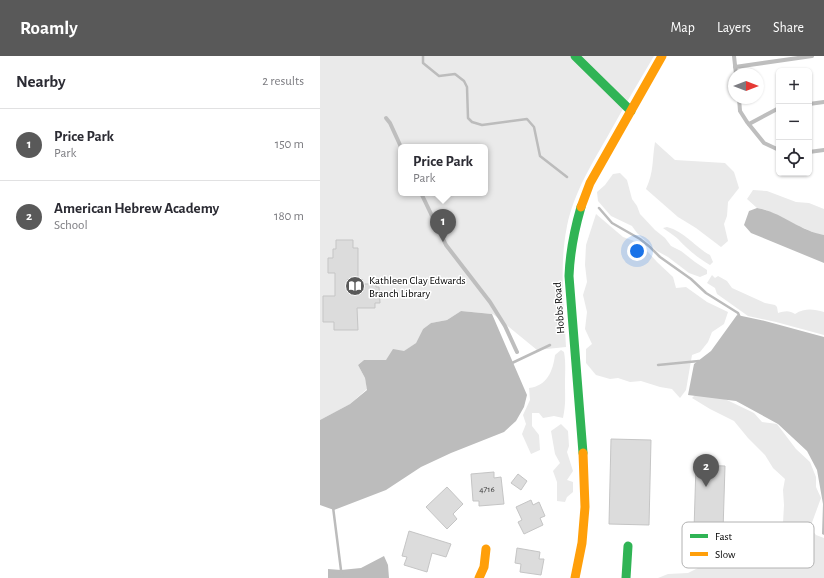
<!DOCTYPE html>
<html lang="en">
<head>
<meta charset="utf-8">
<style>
	body { margin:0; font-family:"Alegreya Sans",sans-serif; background:#f2f2f3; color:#2b2b33 }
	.controls { position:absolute; right:12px; top:12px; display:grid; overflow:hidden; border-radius:6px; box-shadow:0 1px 3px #0004 }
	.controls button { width:36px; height:36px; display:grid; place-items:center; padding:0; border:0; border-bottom:1px solid #e1e1e2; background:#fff; color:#2b2b33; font:20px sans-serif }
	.compass { position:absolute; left:408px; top:12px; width:36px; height:36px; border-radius:50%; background:#fff; box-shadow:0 1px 3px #0004; rotate:90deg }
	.you { position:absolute; left:317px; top:195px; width:14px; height:14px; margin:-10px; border:3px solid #fff; border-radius:50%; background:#1a73e8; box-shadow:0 0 0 6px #1a73e833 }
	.badge { display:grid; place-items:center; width:26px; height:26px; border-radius:50%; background:#595959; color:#fff; font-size:13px; font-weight:700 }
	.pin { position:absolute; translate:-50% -33px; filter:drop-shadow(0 1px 2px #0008) }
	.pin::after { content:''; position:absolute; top:21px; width:14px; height:12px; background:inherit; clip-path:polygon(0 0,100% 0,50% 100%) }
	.popup { position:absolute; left:78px; top:88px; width:90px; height:52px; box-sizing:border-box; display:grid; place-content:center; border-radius:6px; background:#fff; filter:drop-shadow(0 1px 3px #0005); font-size:13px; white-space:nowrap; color:#7c7c81 }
	.popup b { font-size:15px; color:#2b2b33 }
	.popup::after { content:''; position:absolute; left:50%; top:100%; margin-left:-8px; border:8px solid transparent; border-top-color:#fff }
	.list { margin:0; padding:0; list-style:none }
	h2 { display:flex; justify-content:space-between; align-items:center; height:52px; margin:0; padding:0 16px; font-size:17px }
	h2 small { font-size:13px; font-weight:400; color:#7c7c81 }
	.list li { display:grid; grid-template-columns:26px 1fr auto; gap:12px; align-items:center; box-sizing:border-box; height:72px; padding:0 16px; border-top:1px solid #e1e1e2 }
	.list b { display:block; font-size:15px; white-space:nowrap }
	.list p { margin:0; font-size:13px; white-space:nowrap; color:#7c7c81 }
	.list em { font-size:13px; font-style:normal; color:#7c7c81 }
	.icon { flex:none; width:22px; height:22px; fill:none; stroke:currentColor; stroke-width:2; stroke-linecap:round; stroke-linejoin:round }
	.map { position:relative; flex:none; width:504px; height:522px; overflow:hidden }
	header { display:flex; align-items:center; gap:24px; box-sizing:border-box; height:56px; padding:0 20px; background:#595959; color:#fff }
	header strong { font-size:19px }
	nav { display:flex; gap:22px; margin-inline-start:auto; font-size:14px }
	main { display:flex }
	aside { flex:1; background:#fff }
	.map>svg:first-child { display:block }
	.green { fill:#eaeaea; fill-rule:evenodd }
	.water { fill:#bcbcbc }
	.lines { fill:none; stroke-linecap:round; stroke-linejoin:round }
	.stream { stroke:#bcbcbc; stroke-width:2.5 }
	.building { fill:#dcdcdc; stroke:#c5c5c5 }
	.lane { stroke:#bebebe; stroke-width:4 }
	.fast { stroke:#30b455; stroke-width:9 }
	.slow { stroke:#ff9f0a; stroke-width:9 }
	.labels { text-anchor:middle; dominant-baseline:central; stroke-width:3; stroke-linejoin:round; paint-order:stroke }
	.number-label { font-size:9px; fill:#373737 }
	.poi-label { font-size:11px; fill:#000; stroke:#fff; text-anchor:start }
	.street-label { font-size:11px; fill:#000; stroke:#fff }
	.key { fill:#fff; stroke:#b2b2b2; stroke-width:1 }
	.key-label { font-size:11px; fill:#000 }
</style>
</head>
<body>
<header>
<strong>Roamly</strong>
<nav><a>Map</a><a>Layers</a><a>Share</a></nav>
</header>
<main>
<aside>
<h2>Nearby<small>2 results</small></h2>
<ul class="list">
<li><span class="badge">1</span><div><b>Price Park</b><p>Park</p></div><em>150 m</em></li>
<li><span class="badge">2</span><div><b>American Hebrew Academy</b><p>School</p></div><em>180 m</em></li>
</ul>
</aside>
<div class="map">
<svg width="504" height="522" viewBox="0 0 504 522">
	<rect width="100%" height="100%" fill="#fff"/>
	<!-- green -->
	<g class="green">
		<path d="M0,0h334c-15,25 -30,51 -44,76 -17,30 -36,60 -43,94 -8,40 -3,80 -1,121l-29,3 -44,-36 -32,-3 -14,9 -16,3 -8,6 -7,14 -13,9 -17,8h-22l-6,5 7,13 2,11 -17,15 -30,16zM81,91h84v46h-84z"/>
		<path d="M335,86l20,18 50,3 9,9 5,16 -11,14 -1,14 -3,8 4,17 -7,6 -25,-19 -18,-11 -32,-28c8,-17 6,-29 9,-47z"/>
		<polygon points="300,117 307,124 312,143 317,150 320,158 335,174 345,182 351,190 361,195 375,206 387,214 387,218 380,221 369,217 348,201 337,195 317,177 312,170 291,160 278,145 277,136 285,129 293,118"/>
		<polygon points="433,134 447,135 476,146 489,147 504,153 504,179 497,178 468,165 446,154 437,152 427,143"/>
		<polygon points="276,158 303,181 314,185 328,196 337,206 353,221 356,232 366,231 387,246 408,256 404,268 392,276 388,286 380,296 372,299 366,334 360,342 352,333 340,331 321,325 310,326 298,322 290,323 276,319 266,307 266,293 272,288 265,273 267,256 263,239 267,226 265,209 266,189"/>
		<path d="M347,171c17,4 28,20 43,28l3,7 -3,3c-12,-7 -23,-16 -32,-26 -3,-3 -11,-8 -15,-11z"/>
		<path d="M392,219l3,3 3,-2 9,5 5,7 33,15 10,2 2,2 1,6c7,-2 11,-3 17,1 10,-6 18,-5 29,-2v23l-48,-13 -28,-6 -31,-22 -2,-6 -8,-5z"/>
		<path d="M241,294l3,2c2,11 1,21 1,32 0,13 1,20 -2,34l-9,-2 -11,2 -4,-5h-7v13l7,9 1,15 -9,4 -9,-20 4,-10 -3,-9 7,-15 -1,-12c18,-2 24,-17 26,-33z"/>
		<polygon points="382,332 434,357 442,366 457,368 476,393 490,406 496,421 496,431 501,442 490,472 496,479 504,482 504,522 338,522 348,518 368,517 386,508 413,499 451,483 463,467 464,449 463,434 465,423 453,412 445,399 428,382 414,365 390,353 372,342"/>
		<polygon points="241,368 248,375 249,390 247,396 253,415 247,424 253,426 253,436 247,441 245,446 237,445 237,426 233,415 240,407 235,398 231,375"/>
	</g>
	<!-- water -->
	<g class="water">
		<path d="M437,152c24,4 43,23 67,27v28l-73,-30 -7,-8 5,-14z"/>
		<polygon points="141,255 172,258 207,339 204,351 196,365 184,376 131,397 101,411 66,434 14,454 0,449 0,364 30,348 47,334 45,322 38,309 44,304 66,304 73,293 84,295 96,287 103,273 111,267 127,264"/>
		<polygon points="417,259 445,265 504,281 504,479 502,478 503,448 497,414 487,395 458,368 416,345 368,339 374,308 391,295"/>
		<polygon points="64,500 68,509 69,522 8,522 8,513 21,514 41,512"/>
	</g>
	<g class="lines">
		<!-- stream -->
		<g class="stream">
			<polyline points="103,0 103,7 119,20 135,18 144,25 147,31 148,62 152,66 162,69 207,63 214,71 220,100 247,121"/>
			<polyline points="279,152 292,167 320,183 330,191 340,201 371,223 386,237 418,257 420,262"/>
			<polyline points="192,307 230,289"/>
			<polyline points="338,309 379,305"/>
			<polyline points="13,451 22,522"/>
		</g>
	</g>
	<!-- building -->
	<g class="building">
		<polygon points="16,184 33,184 33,192 38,192 38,228 56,228 56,231 59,231 60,247 55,247 55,252 37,252 38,274 14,274 14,266 3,266 3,240 15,240 15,217 8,217 8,202 13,202 13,193 16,193"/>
		<polygon points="291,383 331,384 329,469 289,468"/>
		<polygon points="376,409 405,410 403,475 374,474"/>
		<polygon points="174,416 174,422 181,421 184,448 159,450 159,445 153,445 151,418"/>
		<polygon points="198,418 207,425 201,434 191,427"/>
		<polygon points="127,431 143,448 133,458 137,463 127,473 106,451"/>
		<polygon points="211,444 213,449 219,446 225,460 220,462 223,469 204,478 198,466 202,464 196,451"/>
		<polygon points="89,475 131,488 126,501 112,497 107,516 84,509 87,501 82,500"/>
		<polygon points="197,492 220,496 219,503 224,503 221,519 200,516 201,508 195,507"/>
	</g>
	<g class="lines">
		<!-- lane -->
		<g class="lane">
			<polyline points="414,0 416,18"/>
			<polyline points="415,11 492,0"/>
			<polyline points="419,42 420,55 427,66 444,87 459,94"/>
			<polyline points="489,48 504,46"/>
			<polyline points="66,62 70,67 81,91"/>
			<polyline points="429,68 459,52"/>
			<polyline points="489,96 504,94"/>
			<polyline points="101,137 126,189 170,246 185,270 197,296"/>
		</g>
		<!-- fast -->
		<g class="fast">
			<polyline points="255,0 311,55"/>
			<path d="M261,151c-7,24 -11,44 -12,69l14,177"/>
			<polyline points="306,522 308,490"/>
		</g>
		<!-- slow -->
		<g class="slow">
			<polyline points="261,151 270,127 342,0"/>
			<polyline points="159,522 164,511 166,493"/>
			<polyline points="255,522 262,487 265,451 263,397"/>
		</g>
	</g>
	<!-- icons -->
	<defs>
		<g id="library-disc" transform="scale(1)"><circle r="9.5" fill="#595959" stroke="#fff"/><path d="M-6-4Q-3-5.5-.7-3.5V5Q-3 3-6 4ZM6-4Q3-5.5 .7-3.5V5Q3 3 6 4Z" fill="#fff"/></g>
	</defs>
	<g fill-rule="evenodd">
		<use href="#library-disc" x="35" y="230"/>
	</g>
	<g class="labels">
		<!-- number labels -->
		<g class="number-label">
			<text x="167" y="433">4716</text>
		</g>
		<!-- poi labels -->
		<g class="poi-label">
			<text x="49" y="224">Kathleen Clay Edwards<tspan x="49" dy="13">Branch Library</tspan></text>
		</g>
		<!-- street labels -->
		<g class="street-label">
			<text transform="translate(239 252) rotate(-94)">Hobbs Road</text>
		</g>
	</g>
	<!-- legend -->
	<rect x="362" y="466" width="132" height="46" rx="6" class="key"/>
	<rect x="370" y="478" width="18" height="4" fill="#30b455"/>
	<rect x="370" y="496" width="18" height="4" fill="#ff9f0a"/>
	<g class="key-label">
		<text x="395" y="484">Fast</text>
		<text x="395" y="502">Slow</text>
	</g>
</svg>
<div class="controls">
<button>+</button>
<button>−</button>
<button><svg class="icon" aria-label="locate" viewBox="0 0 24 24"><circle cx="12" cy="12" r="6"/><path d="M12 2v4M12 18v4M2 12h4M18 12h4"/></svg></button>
</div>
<svg class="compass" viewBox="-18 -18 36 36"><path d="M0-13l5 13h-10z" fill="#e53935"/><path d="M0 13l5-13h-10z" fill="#7c7c81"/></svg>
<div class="you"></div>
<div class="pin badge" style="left:123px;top:186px">1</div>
<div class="popup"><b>Price Park</b>Park</div>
<div class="pin badge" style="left:386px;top:431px">2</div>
</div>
</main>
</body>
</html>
